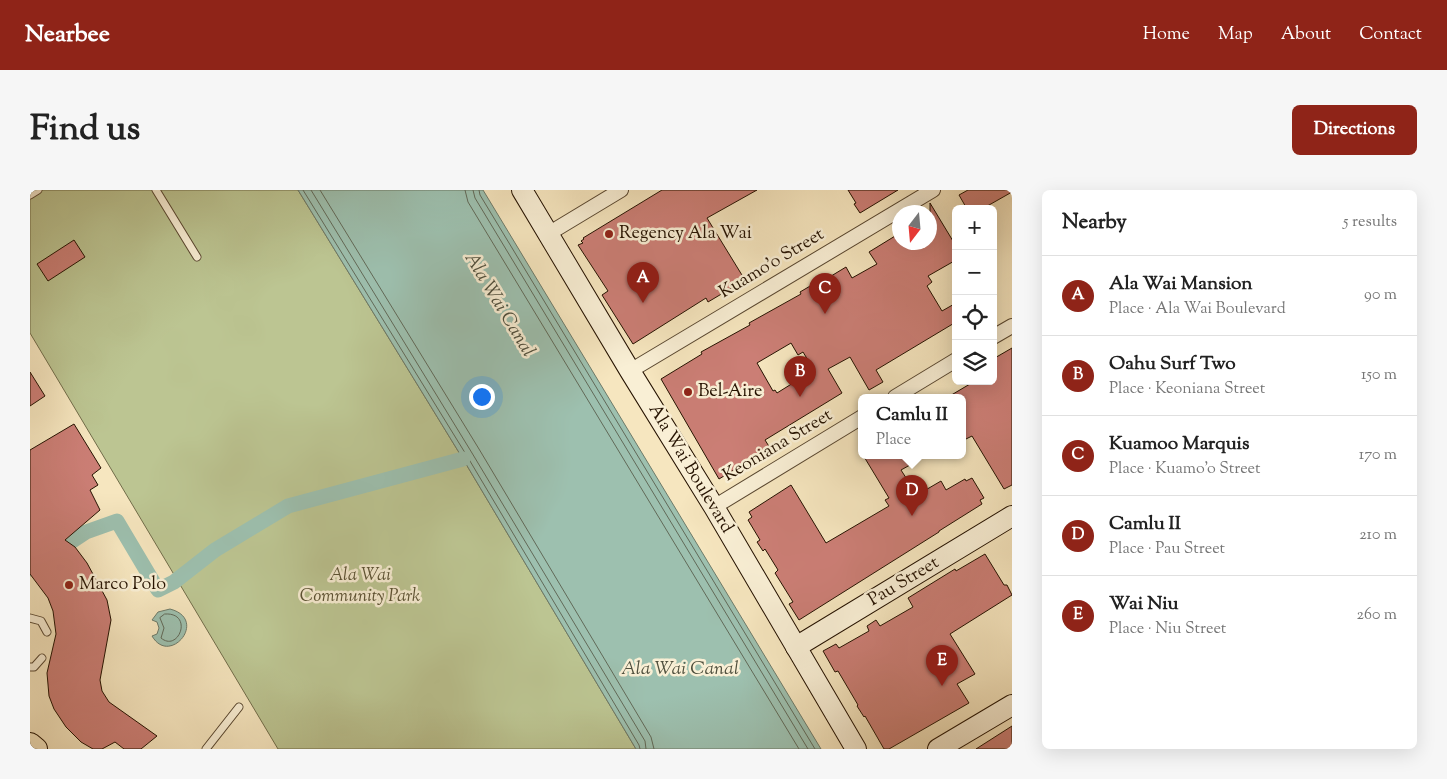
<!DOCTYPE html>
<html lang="en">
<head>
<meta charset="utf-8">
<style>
	body { margin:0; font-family:"Sorts Mill Goudy",serif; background:#f6f6f6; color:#222 }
	.controls { position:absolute; right:15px; top:15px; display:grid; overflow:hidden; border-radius:8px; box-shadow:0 5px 20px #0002 }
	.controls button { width:45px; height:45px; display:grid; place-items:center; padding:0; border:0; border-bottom:1px solid #e0e0e0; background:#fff; color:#222; font:25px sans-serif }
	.compass { position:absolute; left:862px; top:15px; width:45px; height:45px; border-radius:50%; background:#fff; box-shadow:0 5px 20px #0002; rotate:196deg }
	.you { position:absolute; left:451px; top:206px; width:18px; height:18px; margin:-12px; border:4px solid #fff; border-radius:50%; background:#1a73e8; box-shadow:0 0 0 8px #1a73e833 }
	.badge { display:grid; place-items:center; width:32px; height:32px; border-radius:50%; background:#8f2418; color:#fff; font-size:16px; font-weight:700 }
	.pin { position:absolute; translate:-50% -41px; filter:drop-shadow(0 1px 2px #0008) }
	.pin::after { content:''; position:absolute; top:26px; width:18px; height:15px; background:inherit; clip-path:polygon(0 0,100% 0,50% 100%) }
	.popup { position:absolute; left:828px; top:204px; width:108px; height:65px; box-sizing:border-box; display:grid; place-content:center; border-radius:8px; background:#fff; filter:drop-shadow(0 1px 4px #0005); font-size:16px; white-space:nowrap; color:#767676 }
	.popup b { font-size:19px; color:#222 }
	.popup::after { content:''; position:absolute; left:50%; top:100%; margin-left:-10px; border:10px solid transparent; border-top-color:#fff }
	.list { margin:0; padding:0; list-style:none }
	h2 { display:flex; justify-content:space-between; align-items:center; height:65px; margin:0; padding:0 20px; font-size:21px }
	h2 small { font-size:16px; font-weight:400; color:#767676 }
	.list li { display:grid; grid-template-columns:32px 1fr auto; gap:15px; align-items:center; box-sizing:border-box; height:80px; padding:0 20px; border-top:1px solid #e0e0e0 }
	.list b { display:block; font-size:19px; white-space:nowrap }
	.list p { margin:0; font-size:16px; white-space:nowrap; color:#767676 }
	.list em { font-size:16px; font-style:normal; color:#767676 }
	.icon { flex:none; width:28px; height:28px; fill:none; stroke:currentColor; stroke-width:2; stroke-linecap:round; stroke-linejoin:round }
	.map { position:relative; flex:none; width:982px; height:559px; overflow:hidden; border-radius:8px }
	header { display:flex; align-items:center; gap:30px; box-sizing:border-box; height:70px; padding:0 25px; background:#8f2418; color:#fff }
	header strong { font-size:24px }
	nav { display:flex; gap:28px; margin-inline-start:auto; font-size:18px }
	.intro { display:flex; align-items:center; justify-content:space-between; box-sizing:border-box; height:120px; padding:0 30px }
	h1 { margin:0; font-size:35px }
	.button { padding:12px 22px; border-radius:8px; background:#8f2418; color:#fff; font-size:18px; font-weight:700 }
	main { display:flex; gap:30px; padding:0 30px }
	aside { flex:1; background:#fff; border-radius:8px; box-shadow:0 5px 20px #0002 }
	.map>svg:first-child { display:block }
	.green { fill:#bcc592; stroke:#706c49 }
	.water { fill:#9dc0af; stroke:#6d7a69 }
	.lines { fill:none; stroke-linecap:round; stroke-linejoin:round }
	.shore { stroke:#616958; stroke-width:1 }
	.canal { stroke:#9dc0af; stroke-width:15 }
	.building { fill:#cb7e75; stroke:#251200; fill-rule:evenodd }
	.lane-casing { stroke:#594730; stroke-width:9 }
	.street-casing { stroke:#594730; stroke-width:16 }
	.secondary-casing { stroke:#251200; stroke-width:22 }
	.primary-casing { stroke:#251200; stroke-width:24 }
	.lane { stroke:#f9efd5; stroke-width:7 }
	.street { stroke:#f9efd5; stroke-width:14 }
	.secondary { stroke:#f9efd5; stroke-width:20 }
	.primary { stroke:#f6e6bf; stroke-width:22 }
	.poi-dot { fill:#8f2418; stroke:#f9efd5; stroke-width:2 }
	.labels { text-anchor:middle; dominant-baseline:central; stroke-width:5; stroke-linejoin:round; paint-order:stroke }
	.poi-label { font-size:18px; fill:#251200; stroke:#f9efd5; text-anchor:start }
	.street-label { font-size:18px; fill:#251200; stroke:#f9efd5 }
	.park-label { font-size:18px; font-style:italic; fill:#5a5133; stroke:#f9efd5 }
	.water-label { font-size:19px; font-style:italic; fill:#4f4f3d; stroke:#f9efd5 }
</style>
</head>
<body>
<header>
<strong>Nearbee</strong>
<nav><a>Home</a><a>Map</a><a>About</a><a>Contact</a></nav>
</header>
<div class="intro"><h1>Find us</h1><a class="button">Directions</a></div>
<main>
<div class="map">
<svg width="982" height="559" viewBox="0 0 982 559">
	<rect width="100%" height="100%" fill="#f6e6bf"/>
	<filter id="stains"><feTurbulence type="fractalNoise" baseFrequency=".004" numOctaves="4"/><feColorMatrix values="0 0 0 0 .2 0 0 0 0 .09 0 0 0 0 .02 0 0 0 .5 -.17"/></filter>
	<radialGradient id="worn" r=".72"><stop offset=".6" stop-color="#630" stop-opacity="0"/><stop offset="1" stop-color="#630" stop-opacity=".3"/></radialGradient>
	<!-- green -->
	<polygon class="green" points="0,0 268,0 433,269 606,559 248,559 0,143"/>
	<!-- water -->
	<g class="water">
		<polygon points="268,0 453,0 791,559 606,559 433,269"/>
		<path d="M140,419c39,10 0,58 -18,27l5,-2 2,-6 -2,-6 -5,-2 6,-8z"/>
	</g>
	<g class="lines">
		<!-- shore -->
		<g class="shore">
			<polyline points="273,0 437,266 609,555 610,559"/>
			<polyline points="281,0 442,263 615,551 616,559"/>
			<polyline points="290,0 449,259 621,547 624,559"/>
			<polyline points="435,0 438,12 769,559"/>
			<polyline points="443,0 445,8 778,559"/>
			<polyline points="449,0 450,5 785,559"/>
			<path d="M135,424c29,-2 14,39 -4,24l3,-10 -4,-10z"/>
		</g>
		<!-- canal -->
		<polyline class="canal" points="0,379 56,342 87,331 128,400 144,392 185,360 258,316 433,269"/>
	</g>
	<!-- building -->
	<g class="building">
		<polygon points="632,0 727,0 677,28 715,90 678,112 676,108 603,154 572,105 578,101 548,55 553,53 551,51 554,49 553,48"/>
		<polygon points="818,0 868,0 830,23 824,14 826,13"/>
		<polygon points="938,0 982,0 982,2 952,19 937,19 929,5"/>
		<path d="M900,13l26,43v14l-28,16 4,6 -5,4 15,25 14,-8v19l-80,48 7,12 -14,8 -19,-33 -22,12 14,24 -77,47 5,8 -51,31 -58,-100 41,-25 -1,-2 49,-27 -1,-2 52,-29 -1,-2 17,-10 1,2 28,-17 6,11 25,-14 -8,-12 31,-19v9h30zM761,153l7,12 5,-3 11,18 -37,23 -2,-3 -2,1 -16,-28z"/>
		<polygon points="44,50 55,67 18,91 7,74"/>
		<polygon points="982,158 982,295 974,299 942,246 932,251 932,207 918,207 945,191 963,191 963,169"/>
		<polygon points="0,182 15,206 0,216"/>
		<polygon points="44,234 71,278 62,285 68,295 60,300 70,320 35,350 45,357 57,373 77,410 81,430 70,490 72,501 79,512 127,546 111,559 94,559 85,552 72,559 63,559 51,552 36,537 24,519 19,506 17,483 26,444 23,421 18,408 0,384 0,260"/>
		<polygon points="833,265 898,265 871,280 887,305 911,291 916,300 935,289 936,291 942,288 954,308 950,310 952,314 909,341 909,342 769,430 759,414 763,412 745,383 748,380 735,359 733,361 727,352 730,350 718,330 722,327 719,322 761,295 796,353 859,316 855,310 859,308"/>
		<polygon points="955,364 974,395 977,395 982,405 920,444 945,484 927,494 939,513 859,559 854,559 835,526 834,527 827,516 828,515 808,481 805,482 793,461 806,454 809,458 839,441 837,436 846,430 850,436 883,417 878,408 925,379 926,381"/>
		<polygon points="982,536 982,559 946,559"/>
	</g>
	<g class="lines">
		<!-- lane casing -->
		<g class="lane-casing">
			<g id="lane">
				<polyline points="126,0 167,67"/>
				<polyline points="0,5 8,0"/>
				<polyline points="0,428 11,431 17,442"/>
				<polyline points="0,477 4,477 12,468"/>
				<polyline points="176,559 209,517"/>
			</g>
		</g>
		<!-- street casing -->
		<g class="street-casing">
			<g id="street">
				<polyline points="518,44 591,0"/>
				<polyline points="963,147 982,136"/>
				<polyline points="600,181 903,0"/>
				<polyline points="865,207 926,170"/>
				<polyline points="684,317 832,227"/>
			</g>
		</g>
		<!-- secondary casing -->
		<g class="secondary-casing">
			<g id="secondary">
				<polyline points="492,0 600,181 684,317 826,559"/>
				<polyline points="766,457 982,326"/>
				<polyline points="908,559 982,515"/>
			</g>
		</g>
		<!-- primary casing -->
		<g class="primary-casing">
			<polyline id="primary" points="0,554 6,559"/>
		</g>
		<!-- lane -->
		<use href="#lane" class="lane"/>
		<!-- street -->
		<use href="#street" class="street"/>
		<!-- secondary -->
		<use href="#secondary" class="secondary"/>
		<!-- primary -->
		<use href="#primary" class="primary"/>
	</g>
	<!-- markers -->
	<g class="poi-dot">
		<circle cx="579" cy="44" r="5"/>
		<circle cx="658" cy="202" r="5"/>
		<circle cx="39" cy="395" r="5"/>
	</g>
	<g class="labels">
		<!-- poi labels -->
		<g class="poi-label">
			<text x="589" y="44">Regency Ala Wai</text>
			<text x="668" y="202">Bel-Aire</text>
			<text x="49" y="395">Marco Polo</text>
		</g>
		<!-- street labels -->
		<g class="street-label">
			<text transform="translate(742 74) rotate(-31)">Kuamo'o Street</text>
			<text transform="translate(748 256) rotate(-31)">Keoniana Street</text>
			<text transform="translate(660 279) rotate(59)">Ala Wai Boulevard</text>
			<text transform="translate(874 392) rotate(-31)">Pau Street</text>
		</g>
		<!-- park labels -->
		<g class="park-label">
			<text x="330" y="386">Ala Wai<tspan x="330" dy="21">Community Park</tspan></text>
		</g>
		<!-- water labels -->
		<g class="water-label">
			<text transform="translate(469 115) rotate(59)">Ala Wai Canal</text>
			<text x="650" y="479">Ala Wai Canal</text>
		</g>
	</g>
	<rect width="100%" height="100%" filter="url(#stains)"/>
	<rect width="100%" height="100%" fill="url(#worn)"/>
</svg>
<div class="controls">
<button>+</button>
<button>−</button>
<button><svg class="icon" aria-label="locate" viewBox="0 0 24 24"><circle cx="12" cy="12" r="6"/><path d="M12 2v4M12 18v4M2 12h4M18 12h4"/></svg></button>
<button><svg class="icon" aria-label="layers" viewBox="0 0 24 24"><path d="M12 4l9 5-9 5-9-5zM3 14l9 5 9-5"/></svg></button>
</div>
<svg class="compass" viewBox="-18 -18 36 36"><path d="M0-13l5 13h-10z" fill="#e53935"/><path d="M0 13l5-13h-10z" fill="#767676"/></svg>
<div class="you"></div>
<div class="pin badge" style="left:613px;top:113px">A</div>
<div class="pin badge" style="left:770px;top:207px">B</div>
<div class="pin badge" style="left:795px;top:124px">C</div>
<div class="pin badge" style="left:882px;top:326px">D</div>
<div class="popup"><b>Camlu II</b>Place</div>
<div class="pin badge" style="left:912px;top:496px">E</div>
</div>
<aside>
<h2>Nearby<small>5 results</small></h2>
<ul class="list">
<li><span class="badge">A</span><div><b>Ala Wai Mansion</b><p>Place · Ala Wai Boulevard</p></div><em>90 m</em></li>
<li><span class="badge">B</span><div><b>Oahu Surf Two</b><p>Place · Keoniana Street</p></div><em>150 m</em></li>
<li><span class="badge">C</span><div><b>Kuamoo Marquis</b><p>Place · Kuamo'o Street</p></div><em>170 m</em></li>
<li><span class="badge">D</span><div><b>Camlu II</b><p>Place · Pau Street</p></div><em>210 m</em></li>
<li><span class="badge">E</span><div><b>Wai Niu</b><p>Place · Niu Street</p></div><em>260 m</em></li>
</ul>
</aside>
</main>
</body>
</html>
